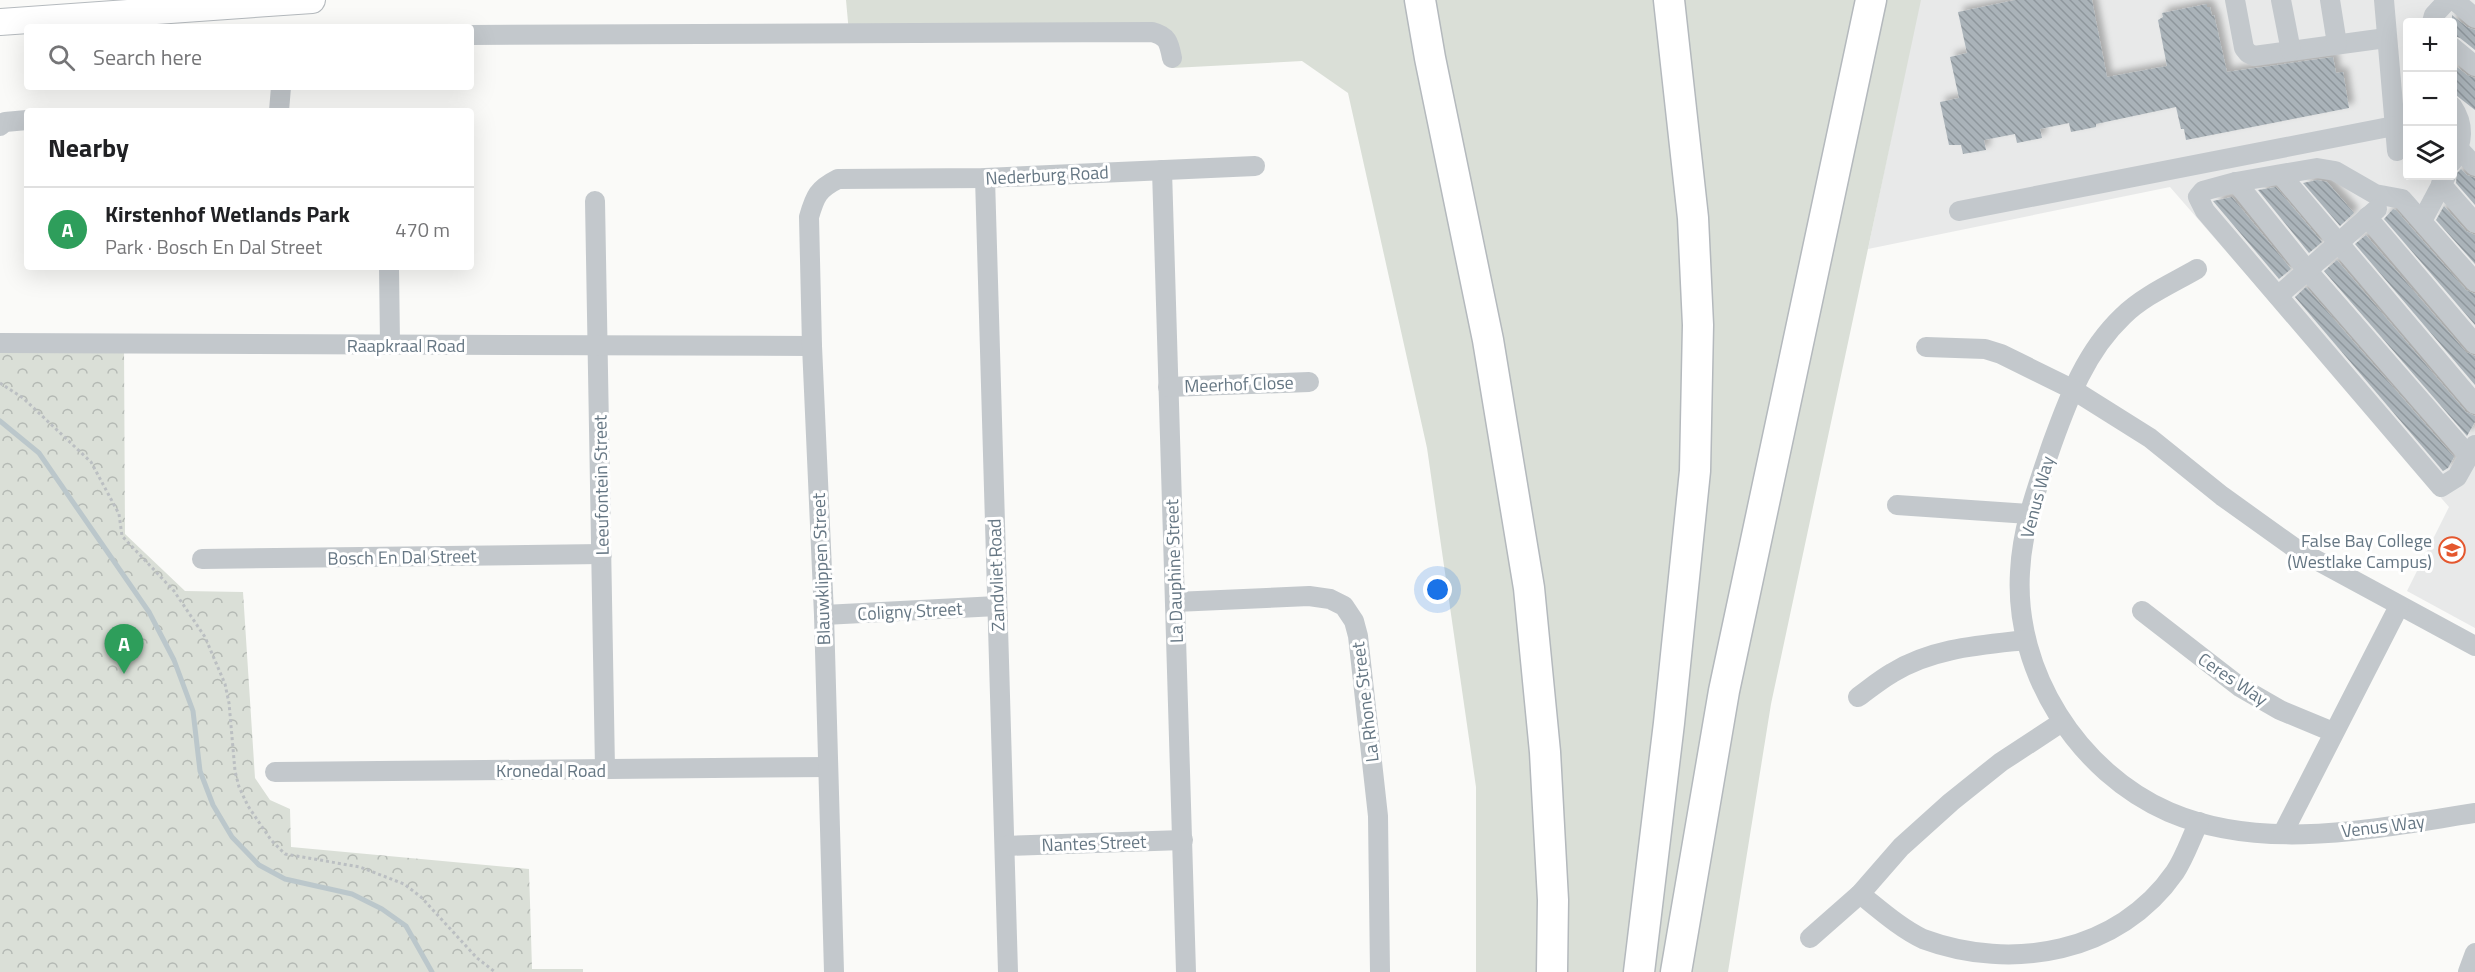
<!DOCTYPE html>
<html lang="en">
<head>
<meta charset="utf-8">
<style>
	body { margin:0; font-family:"Titillium Web",sans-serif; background:#f2f2f2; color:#202124 }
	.controls { position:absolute; right:18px; top:18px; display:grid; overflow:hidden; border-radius:6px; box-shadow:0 6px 24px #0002 }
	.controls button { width:54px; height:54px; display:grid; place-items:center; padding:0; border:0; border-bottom:2px solid #e0e0e0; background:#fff; color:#202124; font:30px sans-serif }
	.you { position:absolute; left:1438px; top:590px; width:21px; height:21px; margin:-15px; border:4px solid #fff; border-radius:50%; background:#1a73e8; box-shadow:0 0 0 9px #1a73e833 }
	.badge { display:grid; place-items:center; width:39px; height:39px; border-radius:50%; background:#2563eb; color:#fff; font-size:20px; font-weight:700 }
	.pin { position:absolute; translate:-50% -50px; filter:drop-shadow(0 2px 3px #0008) }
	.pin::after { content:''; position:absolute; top:32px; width:21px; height:18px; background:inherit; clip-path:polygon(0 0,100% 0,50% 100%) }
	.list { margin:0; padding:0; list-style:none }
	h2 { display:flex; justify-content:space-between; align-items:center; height:78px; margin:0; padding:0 24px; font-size:26px }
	h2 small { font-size:20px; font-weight:400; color:#757577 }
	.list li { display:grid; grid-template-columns:39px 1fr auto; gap:18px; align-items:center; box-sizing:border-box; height:84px; padding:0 24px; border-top:2px solid #e0e0e0 }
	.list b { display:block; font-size:22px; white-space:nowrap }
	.list p { margin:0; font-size:20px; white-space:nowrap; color:#757577 }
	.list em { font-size:20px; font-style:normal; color:#757577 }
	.icon { flex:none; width:33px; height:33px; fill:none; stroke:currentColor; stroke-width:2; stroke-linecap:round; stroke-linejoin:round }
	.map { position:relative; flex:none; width:2475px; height:972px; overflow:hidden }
	.search { position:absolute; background:#fff; box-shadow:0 6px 24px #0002; left:24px; top:24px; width:450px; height:66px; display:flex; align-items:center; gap:15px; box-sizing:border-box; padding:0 21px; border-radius:6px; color:#757577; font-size:22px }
	.panel { position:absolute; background:#fff; box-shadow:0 6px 24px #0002; left:24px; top:108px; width:450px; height:162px; border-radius:6px }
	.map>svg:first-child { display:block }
	.built { fill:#e8e9e9; fill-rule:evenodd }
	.grass { fill:#dadfd7 }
	.park { fill:url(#park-crowns) }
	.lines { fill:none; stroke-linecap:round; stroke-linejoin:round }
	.stream { stroke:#bbc7cb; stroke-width:5 }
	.building { fill:url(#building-back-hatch); filter:url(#shadow) }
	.major-casing { stroke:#b5babe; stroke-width:28 }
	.highway-casing { stroke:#b4b9bd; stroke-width:33 }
	.path { stroke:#bbbfc2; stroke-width:3; stroke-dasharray:3 3; stroke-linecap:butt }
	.minor { stroke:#c3c8cc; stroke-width:20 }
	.major { stroke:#fff; stroke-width:26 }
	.highway { stroke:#fff; stroke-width:30 }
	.labels { text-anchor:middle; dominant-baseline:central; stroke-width:6; stroke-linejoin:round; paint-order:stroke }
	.street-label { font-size:18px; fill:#657683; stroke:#fff }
	.poi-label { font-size:18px; fill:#657683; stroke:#fff; text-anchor:end }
</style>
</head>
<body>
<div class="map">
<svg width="2475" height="972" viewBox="0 0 2475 972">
	<defs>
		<pattern id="park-crowns" width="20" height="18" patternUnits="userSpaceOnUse" patternTransform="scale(1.5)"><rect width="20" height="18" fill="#dadfd7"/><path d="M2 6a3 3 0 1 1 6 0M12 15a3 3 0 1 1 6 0" fill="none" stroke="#b4b9b4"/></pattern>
		<pattern id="building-back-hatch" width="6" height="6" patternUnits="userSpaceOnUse" patternTransform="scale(1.5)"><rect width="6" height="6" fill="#aab3b9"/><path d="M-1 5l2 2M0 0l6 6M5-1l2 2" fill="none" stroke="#8e969c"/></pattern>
		<filter id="shadow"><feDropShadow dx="5" dy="-5" stdDeviation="3" flood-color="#0004"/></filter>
	</defs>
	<rect width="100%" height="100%" fill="#fafaf8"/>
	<!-- built -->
	<path class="built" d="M1920,0h555v628l-68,-37 42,-84 -279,-320 -302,62zM2408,22h44v154h-44z"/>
	<!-- grass -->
	<polygon class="grass" points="846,0 1921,0 1771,704 1728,972 1476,972 1476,787 1427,448 1348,93 1302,61 1173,68 1172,58 1163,35 849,33"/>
	<!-- park -->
	<polygon class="park" points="0,344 124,344 125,534 185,591 243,592 255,778 270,800 290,809 291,847 529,869 532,969 583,969 583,972 0,972"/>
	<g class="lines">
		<!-- stream -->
		<polyline class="stream" points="0,421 39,453 149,612 174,660 193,711 200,771 213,805 232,837 259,865 285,879 352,894 382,909 406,926 432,972"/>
	</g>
	<!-- building -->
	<g class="building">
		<polygon points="2015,0 2092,0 2107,77 2167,66 2158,20 2163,17 2162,13 2207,4 2207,7 2210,7 2212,16 2214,15 2227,72 2333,57 2336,73 2343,72 2349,108 2186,140 2184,129 2181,129 2176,107 2096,124 2096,127 2071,132 2069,123 2040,129 2042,138 2017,143 2015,134 1984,140 1986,150 1963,154 1961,145 1949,145 1940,102 1959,98 1950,57 1967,53 1958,12"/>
		<polygon points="2452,15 2467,27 2475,30 2475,50 2460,38 2452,35"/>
		<polygon points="2452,63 2467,75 2475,78 2475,110 2452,92"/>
		<polygon points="2461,169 2467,175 2475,178 2475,205 2456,183 2457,173"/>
		<polygon points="2317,180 2327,182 2354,213 2340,226 2303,183"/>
		<polygon points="2276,187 2322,242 2309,253 2258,190"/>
		<polygon points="2232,197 2291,269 2279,279 2213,201"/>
		<polygon points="2444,206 2466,231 2475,235 2475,264 2436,220"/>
		<polygon points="2393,209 2396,210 2466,290 2475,294 2475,325 2384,219"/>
		<polygon points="2366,235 2466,352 2475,356 2475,385 2355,244"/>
		<polygon points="2337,260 2466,412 2475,416 2475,422 2467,436 2324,271"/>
		<polygon points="2306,287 2454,457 2448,468 2443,471 2295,297"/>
	</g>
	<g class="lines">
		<!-- major casing -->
		<g class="major-casing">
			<polyline id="major" points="0,22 312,0"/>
		</g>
		<!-- highway casing -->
		<g class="highway-casing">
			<g id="highway">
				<polyline points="1420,0 1430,58 1488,340 1529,588 1545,752 1553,900 1552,972"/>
				<polyline points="1639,972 1669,723 1695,471 1698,325 1693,218 1669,0"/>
				<polyline points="1676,972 1724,691 1871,0"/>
			</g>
		</g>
		<!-- path -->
		<polyline class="path" points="0,383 23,398 91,462 119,514 122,536 174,591 205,637 225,684 229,703 235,771 239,787 248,806 271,840 285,854 360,867 404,884 421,897 477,958 495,972"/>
		<!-- minor -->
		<g class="minor">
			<polyline points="2235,0 2244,48 2248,53 2254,56 2386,38"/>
			<polyline points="2281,0 2291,51"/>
			<polyline points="2330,0 2337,44"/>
			<polyline points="2384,0 2397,151"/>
			<polyline points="2454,0 2475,18"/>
			<polyline points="2432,22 2434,15 2448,0"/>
			<path d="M471,35l681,-3c16,4 17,11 20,26"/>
			<polyline points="2452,47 2475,66"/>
			<path d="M2452,106c13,19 11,36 0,56"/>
			<polyline points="279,111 281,87"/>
			<polyline points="0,126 5,122 27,120"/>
			<polyline points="2459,149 2475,166"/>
			<polyline points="1162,170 1186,972"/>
			<polyline points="2281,175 2475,404"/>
			<polyline points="985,178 1008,972"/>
			<polyline points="2236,182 2307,270 2469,456"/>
			<polyline points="2441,184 2475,223"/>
			<polyline points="595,201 605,769"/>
			<polyline points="1959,211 2394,126"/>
			<polyline points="2367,217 2475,344"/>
			<polyline points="2422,221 2446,176"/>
			<polyline points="389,267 390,345"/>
			<path d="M2197,269c-24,14 -54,27 -74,47 -37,35 -54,81 -71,128 -14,41 -30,83 -32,128 -6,100 58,200 149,240 96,41 207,16 306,1"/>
			<polyline points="2475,282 2402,199 2375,194 2335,171 2317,168 2236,182 2203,191 2198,197 2205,211 2441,487 2457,477 2475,445"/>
			<polyline points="2278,296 2377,209"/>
			<polyline points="0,343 812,346"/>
			<polyline points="1926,347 1985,349 2001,354 2072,389 2150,438 2222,496 2296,549 2475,646"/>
			<polyline points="1168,387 1309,382"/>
			<polyline points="1897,505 2029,514"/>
			<polyline points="202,559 602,554"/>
			<polyline points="1175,602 1309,596 1330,599 1344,606 1354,621 1358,636 1378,816 1380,972"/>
			<polyline points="2142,611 2240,687 2280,710 2333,732"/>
			<polyline points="824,615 997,606"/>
			<path d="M1858,697c11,-8 22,-17 34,-24 40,-25 89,-28 134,-33"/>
			<polyline points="275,772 828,767"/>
			<polyline points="2283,833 2399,606"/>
			<polyline points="1005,846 1183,840"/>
			<path d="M1860,894c19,15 40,34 63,45 89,33 196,14 252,-67 10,-15 16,-34 24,-50"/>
			<polyline points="1810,938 1860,894 1901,847 1951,802 2001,762 2062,722"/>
			<path d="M834,972l-10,-357 -12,-269 -3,-129c6,-21 9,-28 29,-38l147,-1 270,-12"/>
			<polyline points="2468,972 2475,953"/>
		</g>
		<!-- major -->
		<use href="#major" class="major"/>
		<!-- highway -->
		<use href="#highway" class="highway"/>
	</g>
	<!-- icons -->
	<defs>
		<g id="university-ring" transform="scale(1.35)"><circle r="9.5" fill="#fff" stroke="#e4572e" stroke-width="1.5"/><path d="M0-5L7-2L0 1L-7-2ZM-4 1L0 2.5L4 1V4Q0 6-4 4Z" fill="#e4572e"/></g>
	</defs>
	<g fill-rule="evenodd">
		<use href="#university-ring" x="2452" y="550"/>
	</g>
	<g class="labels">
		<!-- street labels -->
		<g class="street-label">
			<text transform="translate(1047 175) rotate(-3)">Nederburg Road</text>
			<text x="406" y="345">Raapkraal Road</text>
			<text transform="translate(1239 384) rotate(-2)">Meerhof Close</text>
			<text transform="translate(601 485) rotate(-91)">Leeufontein Street</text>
			<text transform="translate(2037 497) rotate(-75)">Venus Way</text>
			<text transform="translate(402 557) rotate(-1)">Bosch En Dal Street</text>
			<text transform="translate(821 569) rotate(-92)">Blauwklippen Street</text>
			<text transform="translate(1174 571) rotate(-92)">La Dauphine Street</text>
			<text transform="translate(996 575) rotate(-92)">Zandvliet Road</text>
			<text transform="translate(910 611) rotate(-3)">Coligny Street</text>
			<text transform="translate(2233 679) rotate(34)">Ceres Way</text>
			<text transform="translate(1365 702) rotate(-97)">La Rhone Street</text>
			<text x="551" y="770">Kronedal Road</text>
			<text transform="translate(2383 826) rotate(-7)">Venus Way</text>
			<text transform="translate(1094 843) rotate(-2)">Nantes Street</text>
		</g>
		<!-- poi labels -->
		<g class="poi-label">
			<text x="2432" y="540">False Bay College<tspan x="2432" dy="21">(Westlake Campus)</tspan></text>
		</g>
	</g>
</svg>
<div class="controls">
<button>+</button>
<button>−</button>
<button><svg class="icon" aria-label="layers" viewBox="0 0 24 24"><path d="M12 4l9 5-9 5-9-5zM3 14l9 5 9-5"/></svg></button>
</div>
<div class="you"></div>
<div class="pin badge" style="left:124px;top:674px;background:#2e9e5b">A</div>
<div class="search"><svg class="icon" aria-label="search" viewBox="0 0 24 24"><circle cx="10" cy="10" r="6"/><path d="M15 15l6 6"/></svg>Search here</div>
<section class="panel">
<h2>Nearby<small></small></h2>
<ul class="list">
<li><span class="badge" style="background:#2e9e5b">A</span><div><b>Kirstenhof Wetlands Park</b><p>Park · Bosch En Dal Street</p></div><em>470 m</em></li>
</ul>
</section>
</div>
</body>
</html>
